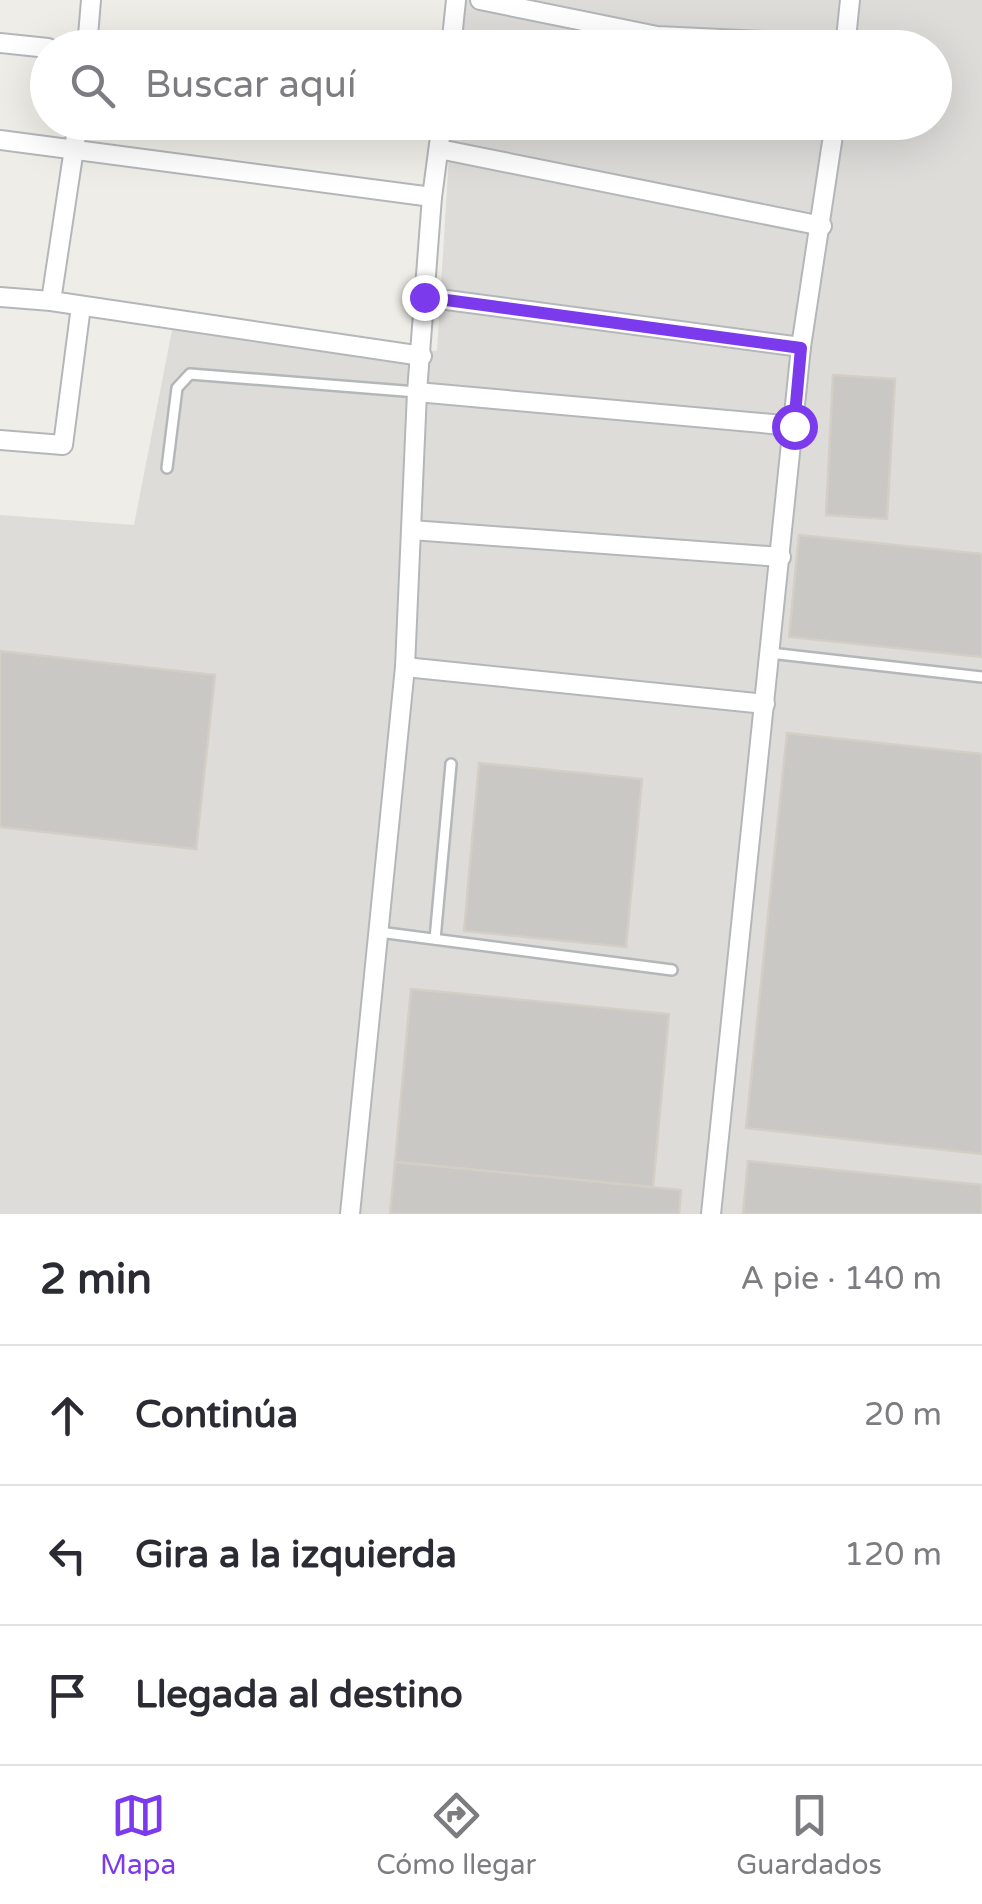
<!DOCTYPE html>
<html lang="es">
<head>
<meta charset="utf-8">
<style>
	body { margin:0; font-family:"Varela Round",sans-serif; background:#f2f2f3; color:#2b2b33 }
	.stop { position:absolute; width:30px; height:30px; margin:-22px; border:8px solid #7c3aed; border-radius:50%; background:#fff }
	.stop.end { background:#7c3aed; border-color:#fff; box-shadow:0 2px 10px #0008 }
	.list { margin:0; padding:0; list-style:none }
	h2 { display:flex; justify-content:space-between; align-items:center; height:130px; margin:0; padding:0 40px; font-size:42px }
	h2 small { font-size:32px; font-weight:400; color:#7c7c81 }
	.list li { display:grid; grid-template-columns:65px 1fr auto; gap:30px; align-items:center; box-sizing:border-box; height:140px; padding:0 40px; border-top:2px solid #e1e1e2 }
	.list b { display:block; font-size:38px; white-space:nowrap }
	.list em { font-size:32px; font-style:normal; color:#7c7c81 }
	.icon { flex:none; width:55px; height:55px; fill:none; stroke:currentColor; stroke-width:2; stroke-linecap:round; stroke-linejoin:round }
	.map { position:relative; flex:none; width:982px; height:1214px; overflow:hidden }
	.search { position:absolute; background:#fff; box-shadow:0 10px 40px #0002; left:30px; right:30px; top:30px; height:110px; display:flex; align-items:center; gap:25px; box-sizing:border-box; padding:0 35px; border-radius:55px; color:#7c7c81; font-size:38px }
	.sheet { height:550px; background:#fff }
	nav { display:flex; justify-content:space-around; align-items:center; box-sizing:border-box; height:140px; border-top:2px solid #e1e1e2; background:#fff; font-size:28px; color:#7c7c81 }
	nav a { display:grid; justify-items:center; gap:5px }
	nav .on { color:#7c3aed }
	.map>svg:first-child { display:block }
	.industrial { fill:#dedcd9 }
	.building { fill:#cac8c4; stroke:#d3cec6; stroke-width:2.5 }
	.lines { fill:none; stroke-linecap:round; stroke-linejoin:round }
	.service-casing { stroke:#b4b7ba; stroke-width:14 }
	.minor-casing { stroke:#b4b7ba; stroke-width:22 }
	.service { stroke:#fff; stroke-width:9 }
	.minor { stroke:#fff; stroke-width:18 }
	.route { stroke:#7c3aed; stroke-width:12 }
</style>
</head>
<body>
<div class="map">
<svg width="982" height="1214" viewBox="0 0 982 1214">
	<rect width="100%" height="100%" fill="#efede7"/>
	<!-- industrial -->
	<polygon class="industrial" points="459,0 982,0 982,1214 0,1214 0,515 134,525 173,325 437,351 451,123 934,122 934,48 456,47"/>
	<!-- building -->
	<g class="building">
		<polygon points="833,375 895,379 887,519 826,515"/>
		<polygon points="799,535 982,554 982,657 789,637"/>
		<polygon points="0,651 215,675 196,849 0,827"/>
		<polygon points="787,733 982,754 982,1154 746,1128"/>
		<polygon points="479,763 642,779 626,947 464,931"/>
		<polygon points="411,989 669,1014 653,1187 395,1162"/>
		<polygon points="748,1161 982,1185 982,1214 743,1214"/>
		<polygon points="395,1162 681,1190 679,1214 390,1214"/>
	</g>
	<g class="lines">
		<!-- service casing -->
		<g class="service-casing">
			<g id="service">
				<polyline points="167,468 177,388 190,374 417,392"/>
				<polyline points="770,653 982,677"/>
				<polyline points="379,932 672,970"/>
				<polyline points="435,939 451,764"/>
			</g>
		</g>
		<!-- minor casing -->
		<g class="minor-casing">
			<g id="minor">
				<polyline points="480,0 657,36 845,45"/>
				<polyline points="0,43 48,48"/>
				<polyline points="87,48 91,0"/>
				<polyline points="451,48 456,0"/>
				<polyline points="845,48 850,0"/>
				<polyline points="0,140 432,197"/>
				<polyline points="439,149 822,226"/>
				<polyline points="0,297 51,301 422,356"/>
				<polyline points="424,297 801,347"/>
				<polyline points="51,301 78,122"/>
				<polyline points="417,392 794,426"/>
				<polyline points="0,440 63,445 81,306"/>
				<polyline points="411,530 781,557"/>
				<polyline points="405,667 765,704"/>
				<polyline points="350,1214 405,667 417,392 432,197 442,122"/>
				<polyline points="711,1214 801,347 835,122"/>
			</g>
		</g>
		<!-- service -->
		<use href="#service" class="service"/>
		<!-- minor -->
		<use href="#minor" class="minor"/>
	</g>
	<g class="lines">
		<!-- route -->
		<polyline class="route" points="424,297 801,348 794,426"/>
	</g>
</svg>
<div class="stop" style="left:794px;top:426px"></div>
<div class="stop end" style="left:424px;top:297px"></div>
<div class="search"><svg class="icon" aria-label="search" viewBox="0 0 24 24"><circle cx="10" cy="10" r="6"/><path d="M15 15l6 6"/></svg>Buscar aquí</div>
</div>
<section class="sheet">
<h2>2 min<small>A pie · 140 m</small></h2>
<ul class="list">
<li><svg class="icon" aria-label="ahead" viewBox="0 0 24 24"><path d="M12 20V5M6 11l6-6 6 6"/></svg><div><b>Continúa</b></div><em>20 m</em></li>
<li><svg class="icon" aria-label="left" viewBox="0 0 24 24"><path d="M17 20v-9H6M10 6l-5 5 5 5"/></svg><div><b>Gira a la izquierda</b></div><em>120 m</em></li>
<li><svg class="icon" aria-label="arrive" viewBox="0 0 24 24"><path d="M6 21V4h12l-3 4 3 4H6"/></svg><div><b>Llegada al destino</b></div></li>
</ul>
</section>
<nav>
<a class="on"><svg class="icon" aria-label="map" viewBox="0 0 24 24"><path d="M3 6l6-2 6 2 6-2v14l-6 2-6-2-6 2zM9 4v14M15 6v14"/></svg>Mapa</a>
<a><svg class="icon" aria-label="directions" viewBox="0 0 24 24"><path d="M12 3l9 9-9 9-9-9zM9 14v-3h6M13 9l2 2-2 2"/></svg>Cómo llegar</a>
<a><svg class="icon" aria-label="saved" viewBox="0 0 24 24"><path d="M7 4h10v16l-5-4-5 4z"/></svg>Guardados</a>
</nav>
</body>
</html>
